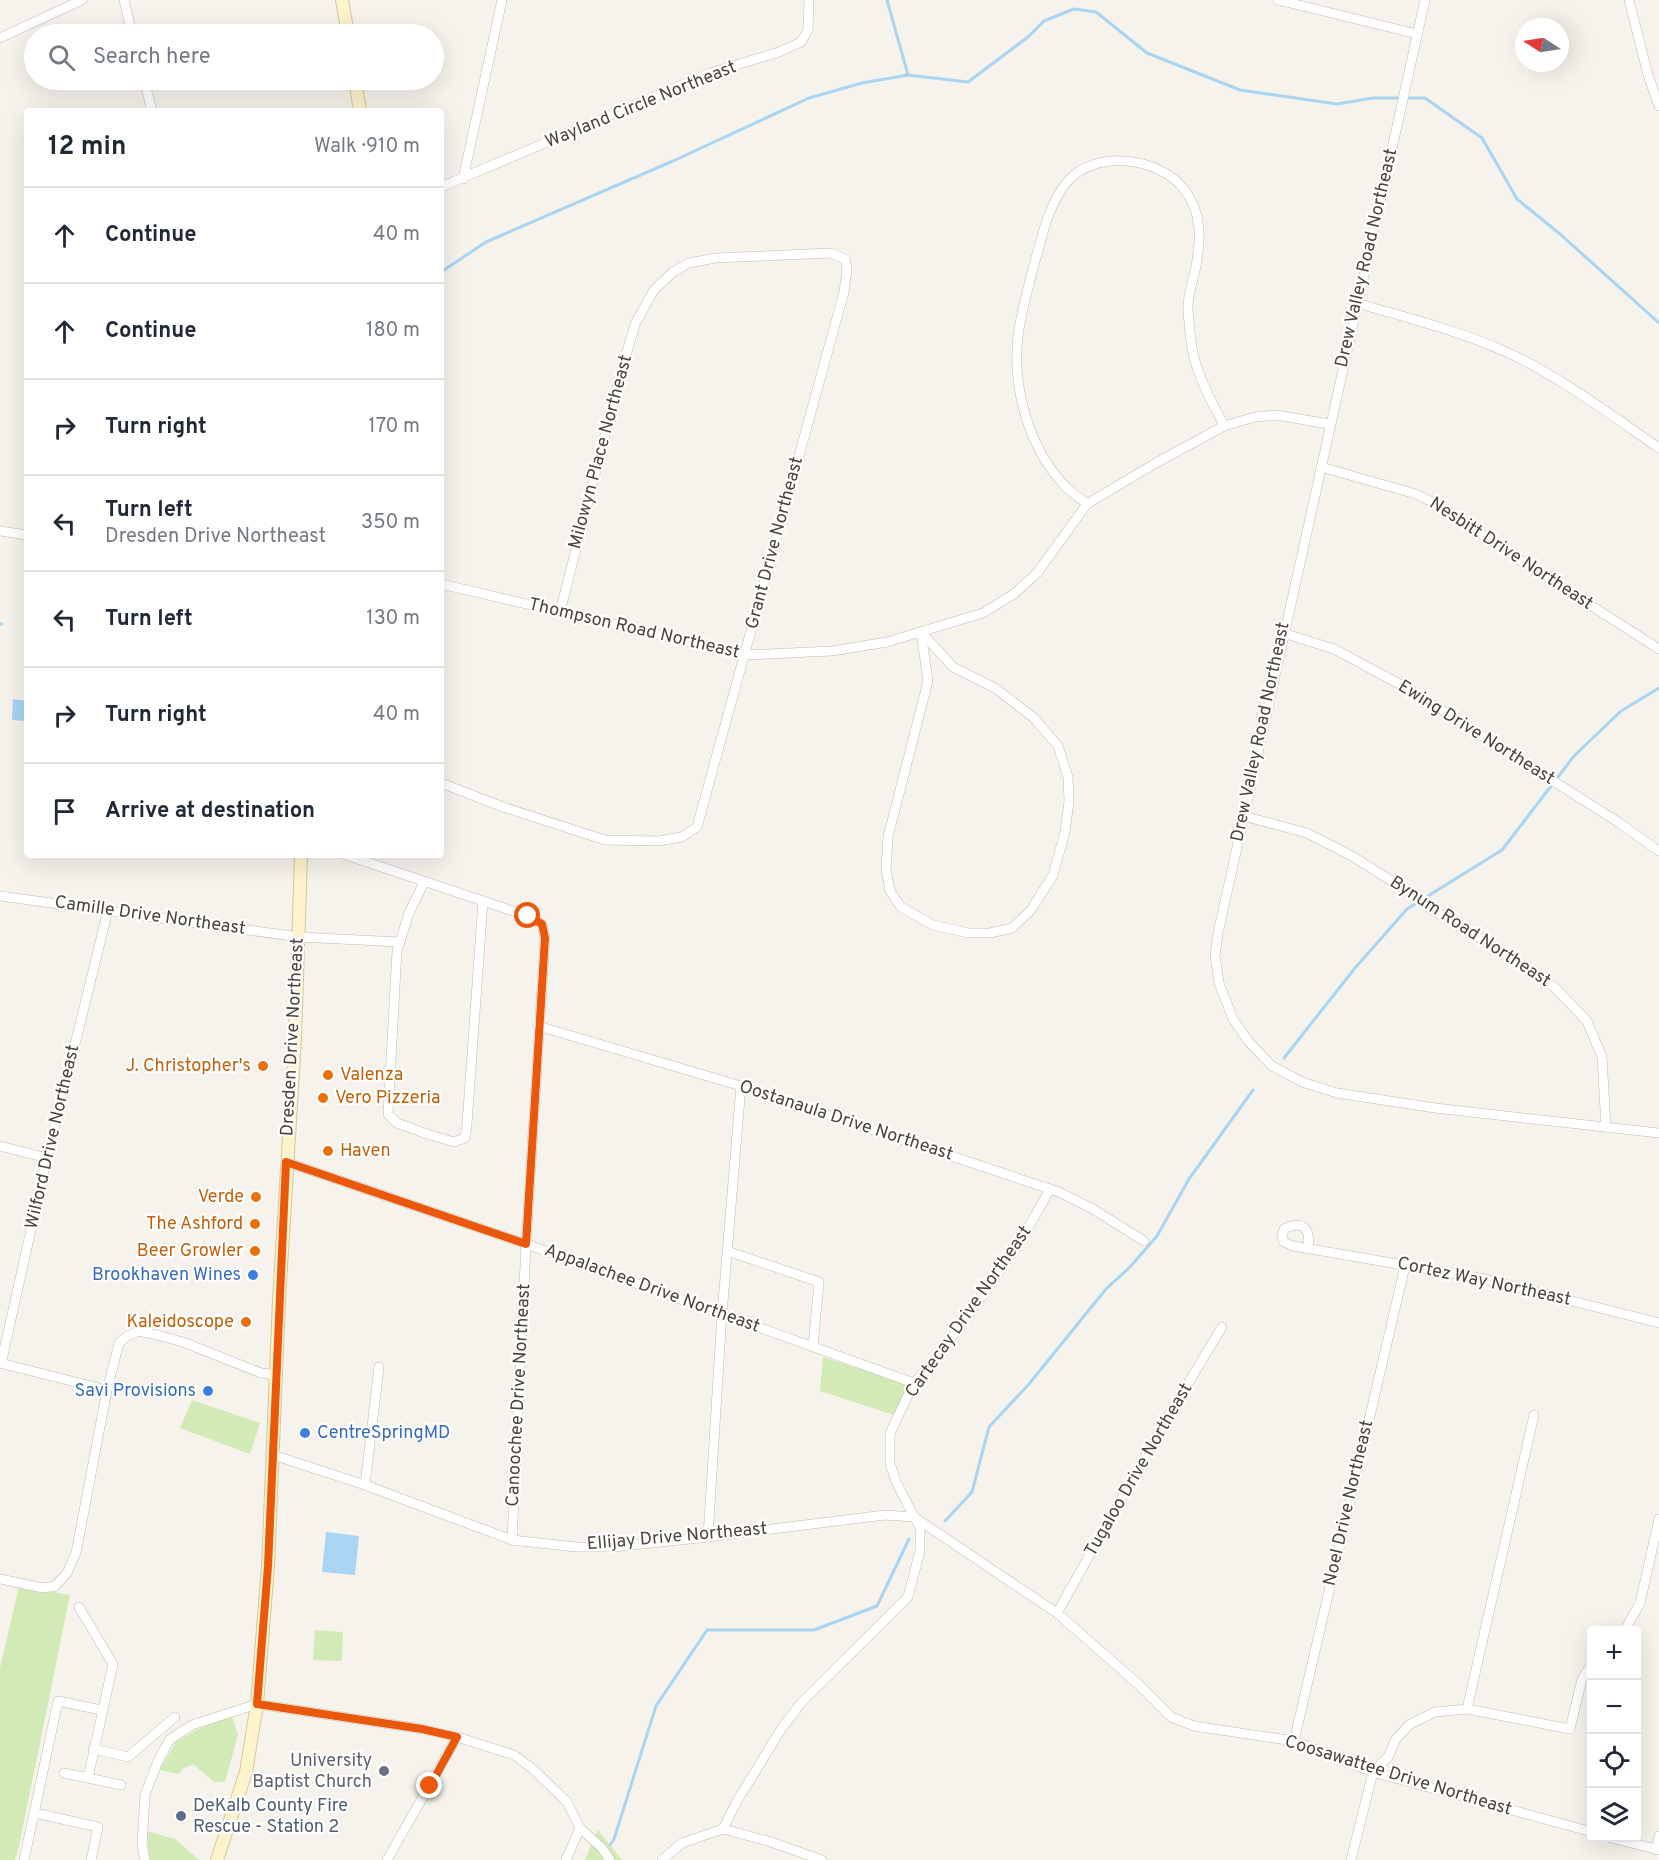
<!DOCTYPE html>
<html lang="en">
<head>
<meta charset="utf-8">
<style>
	body { margin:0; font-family:Overpass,sans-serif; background:#f6f6f7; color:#1f2937 }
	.controls { position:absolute; right:18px; bottom:18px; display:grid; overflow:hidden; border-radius:6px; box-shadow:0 6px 24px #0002 }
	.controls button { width:54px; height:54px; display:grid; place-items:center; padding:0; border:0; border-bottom:2px solid #e0e1e3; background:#fff; color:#1f2937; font:30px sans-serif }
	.compass { position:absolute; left:1515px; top:18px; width:54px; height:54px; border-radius:50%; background:#fff; box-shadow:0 6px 24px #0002; rotate:282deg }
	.stop { position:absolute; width:18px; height:18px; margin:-14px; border:4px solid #ea580c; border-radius:50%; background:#fff }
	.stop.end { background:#ea580c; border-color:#fff; box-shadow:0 2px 6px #0008 }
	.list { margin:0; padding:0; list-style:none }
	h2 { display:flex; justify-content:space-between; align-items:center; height:78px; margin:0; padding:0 24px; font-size:26px }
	h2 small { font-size:20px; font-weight:400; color:#747a83 }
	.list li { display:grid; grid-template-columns:39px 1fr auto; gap:18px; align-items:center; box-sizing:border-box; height:96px; padding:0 24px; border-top:2px solid #e0e1e3 }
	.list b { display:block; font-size:22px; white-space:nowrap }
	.list p { margin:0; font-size:20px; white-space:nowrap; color:#747a83 }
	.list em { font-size:20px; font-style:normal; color:#747a83 }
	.icon { flex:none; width:33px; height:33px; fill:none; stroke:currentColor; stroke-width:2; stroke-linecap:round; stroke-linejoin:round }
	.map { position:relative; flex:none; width:1659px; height:1860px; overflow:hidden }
	.search { position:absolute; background:#fff; box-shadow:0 6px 24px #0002; left:24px; top:24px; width:420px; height:66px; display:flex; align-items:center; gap:15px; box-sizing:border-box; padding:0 21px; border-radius:33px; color:#747a83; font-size:22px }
	.panel { position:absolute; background:#fff; box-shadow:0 6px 24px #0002; left:24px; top:108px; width:420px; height:750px; border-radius:6px }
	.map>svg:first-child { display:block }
	.green { fill:#d2eab5 }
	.water { fill:#a9d4f2 }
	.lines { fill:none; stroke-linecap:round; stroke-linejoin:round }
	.stream { stroke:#a9d4f2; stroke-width:3 }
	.street-casing { stroke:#c2bbae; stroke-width:10 }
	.secondary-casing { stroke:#d6c79b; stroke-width:14 }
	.street { stroke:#fff; stroke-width:9 }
	.secondary { stroke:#fff3cd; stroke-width:12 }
	.route { stroke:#ea580c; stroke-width:8 }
	.food-dot { fill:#e8710a; stroke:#fff; stroke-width:2 }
	.shop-dot { fill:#3f7fe0; stroke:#fff; stroke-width:2 }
	.worship-dot { fill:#6b7280; stroke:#fff; stroke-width:2 }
	.service-dot { fill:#5c6f8a; stroke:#fff; stroke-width:2 }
	.labels { text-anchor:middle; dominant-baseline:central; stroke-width:4.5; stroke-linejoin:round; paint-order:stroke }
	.street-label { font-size:18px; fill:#4b4439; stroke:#fff }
	.food-label { font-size:18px; fill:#c56008; stroke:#fff; text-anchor:end }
	.shop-label { font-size:18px; fill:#366cbe; stroke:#fff; text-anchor:end }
	.worship-label { font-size:18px; fill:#5b616d; stroke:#fff; text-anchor:end }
	.service-label { font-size:18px; fill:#4e5e75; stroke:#fff; text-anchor:start }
</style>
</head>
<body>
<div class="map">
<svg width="1659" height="1860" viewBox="0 0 1659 1860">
	<rect width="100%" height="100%" fill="#f6f3ec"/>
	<!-- green -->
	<g class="green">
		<polygon points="823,1357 909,1385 894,1415 820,1391"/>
		<polygon points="192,1400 260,1423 250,1454 180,1428"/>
		<polygon points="19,1586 70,1595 19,1846 15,1860 0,1860 0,1668"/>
		<polygon points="315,1630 343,1632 342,1661 313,1660"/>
		<polygon points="232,1716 238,1735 225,1782 214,1782 193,1764 184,1768 179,1774 159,1770 176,1742 196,1730"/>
		<polygon points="598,1830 622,1860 585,1860"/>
		<polygon points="146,1831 175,1839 199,1860 150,1860"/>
	</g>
	<!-- water -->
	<g class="water">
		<polygon points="13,699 27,701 27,721 12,720"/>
		<polygon points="326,1532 359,1536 355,1575 322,1572"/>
	</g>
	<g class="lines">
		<!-- stream -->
		<g class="stream">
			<polyline points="887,0 908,75"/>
			<polyline points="441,272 486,242 673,161 809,98 862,83 908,75 968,82 1028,37 1044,21 1074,9 1096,12 1147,53 1240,90 1337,104 1373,98 1425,98 1482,138 1517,199 1560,234 1659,323"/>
			<polyline points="0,624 2,624"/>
			<polyline points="1284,1058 1355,968 1407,909 1502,850 1574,756 1621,711 1659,688"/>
			<polyline points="945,1521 972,1492 989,1427 1029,1384 1106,1289 1130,1267 1157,1236 1189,1179 1253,1090"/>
			<polyline points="610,1845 614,1839 656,1706 707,1630 814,1630 877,1606 909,1539"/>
		</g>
		<!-- street casing -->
		<g class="street-casing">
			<g id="street">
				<polyline points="124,0 132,34"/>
				<polyline points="1278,0 1417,34"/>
				<polyline points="1425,0 1218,933 1215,956 1219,983 1233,1019 1249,1042 1272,1066 1302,1082 1337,1093 1435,1108 1659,1133"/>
				<polyline points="1629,0 1648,75 1659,106"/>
				<polyline points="0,38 82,0"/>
				<polyline points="144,80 152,111"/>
				<polyline points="463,179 502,0"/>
				<polyline points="441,187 710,73 779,52 801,42 808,30 809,0"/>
				<path d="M1357,303c50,15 100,27 147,48 54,24 107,64 155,97"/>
				<polyline points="1321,467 1416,494 1440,506 1512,555 1659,649"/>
				<path d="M1087,504c-7,-6 -15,-11 -21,-17 -37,-38 -54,-99 -48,-151 3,-24 10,-47 16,-71 8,-28 14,-60 33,-83 27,-33 92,-25 117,7 19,24 17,53 11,82 -3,13 -8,26 -7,40 2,21 3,43 11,62 6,18 17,36 25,53"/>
				<polyline points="0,531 27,535"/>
				<polyline points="441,584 745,655 832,651 887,642 983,613 1014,594 1037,573 1087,504 1156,463 1224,426 1255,417 1276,415 1329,424"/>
				<polygon points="921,632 953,667 995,688 1034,718 1058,746 1068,777 1069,801 1065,832 1053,875 1031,910 1012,928 990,933 968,933 933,925 901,907 890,891 886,869 888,837 928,681"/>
				<polyline points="1283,633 1334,649 1407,688 1618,822 1659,851"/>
				<polyline points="441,783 503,807 605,840 658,841 682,837 697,827 844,292 847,269 845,259 831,253 715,258 689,263 673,272 654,290 635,324 619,380 560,612"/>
				<polyline points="1243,816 1307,833 1352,856 1395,883 1429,908 1503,952 1554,987 1587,1021 1602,1057 1606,1127"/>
				<polyline points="346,855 528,916 542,924 545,938 526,1244 512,1540"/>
				<polyline points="424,882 409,913 397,951 388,1114 397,1123 427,1134 454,1142 465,1138 467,1124 483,901"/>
				<polyline points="0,896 299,937 400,942"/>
				<polyline points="538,1026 741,1086 1059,1192 1093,1209 1144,1241"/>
				<polyline points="0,1146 47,1158"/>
				<polyline points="286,1162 526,1244 914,1383"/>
				<path d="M1308,1248c3,-20 -5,-28 -24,-19l-2,8 2,5 9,4 192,33 174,44"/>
				<polyline points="727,1251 819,1282 813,1346"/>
				<polyline points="0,1363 107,1390"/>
				<polyline points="1,1364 47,1158 108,910"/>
				<polyline points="273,1455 365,1485 512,1540 576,1547 614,1547 708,1537 885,1515 914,1517 1057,1613 1138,1684 1171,1717 1194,1726 1294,1741 1373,1772 1592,1832"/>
				<polyline points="365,1485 379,1367"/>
				<polyline points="708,1537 722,1314 741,1086"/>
				<polyline points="0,1579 43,1588 55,1586 67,1573 76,1553 107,1390 119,1343 127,1336 139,1331 157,1335 183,1342 261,1373 276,1375"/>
				<polyline points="1057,1613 1164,1423 1222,1327"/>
				<polyline points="1625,1630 1640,1603 1659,1519"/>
				<polyline points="1467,1709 1534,1415"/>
				<polyline points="1294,1741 1405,1266"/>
				<polyline points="93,1749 128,1757 175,1717"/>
				<polyline points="64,1773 88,1778 113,1664 79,1607"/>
				<polyline points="88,1778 121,1785"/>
				<polyline points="35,1813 98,1827 91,1860"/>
				<polyline points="723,1829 737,1801 782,1728 801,1703 908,1597 920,1551 920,1528 896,1482 890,1463 890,1433 914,1383 936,1359 990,1285 1026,1232 1050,1189"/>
				<polyline points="1611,1838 1659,1850"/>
				<polyline points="1656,1850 1659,1836"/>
				<polyline points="24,1860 58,1701 101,1710"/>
				<polyline points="145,1860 142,1845 145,1795 158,1761 170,1739 192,1725 257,1704 422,1729 457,1737 514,1755 533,1769 567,1802 580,1828 602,1848 610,1860"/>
				<polyline points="387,1860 457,1737"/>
				<polyline points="566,1860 580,1828"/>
				<polyline points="662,1860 682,1843 723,1829 768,1841 822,1860"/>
				<polyline points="1351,1860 1373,1772 1388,1757 1396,1739 1410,1724 1435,1712 1467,1709 1570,1729 1582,1679 1592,1664"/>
			</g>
		</g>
		<!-- secondary casing -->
		<g class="secondary-casing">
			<g id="secondary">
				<polyline points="342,0 348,34"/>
				<polyline points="355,80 360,111"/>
				<polyline points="217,1860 246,1772 257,1704 268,1566 279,1300 295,1039 301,855"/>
			</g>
		</g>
		<!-- street -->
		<use href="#street" class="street"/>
		<!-- secondary -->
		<use href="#secondary" class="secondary"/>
	</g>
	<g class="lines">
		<!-- route -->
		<polyline class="route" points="430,1786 457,1737 422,1729 257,1704 268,1566 286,1162 526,1244 545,938 542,924 528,916"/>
	</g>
	<!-- markers -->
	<g class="food-dot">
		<circle cx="263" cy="1066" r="6"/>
		<circle cx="328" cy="1075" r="6"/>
		<circle cx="323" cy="1098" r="6"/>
		<circle cx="328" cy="1151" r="6"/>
		<circle cx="256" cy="1197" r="6"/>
		<circle cx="255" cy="1224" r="6"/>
		<circle cx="255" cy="1251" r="6"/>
		<circle cx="246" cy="1322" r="6"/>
	</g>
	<g class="shop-dot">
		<circle cx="253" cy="1275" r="6"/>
		<circle cx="208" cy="1391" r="6"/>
		<circle cx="305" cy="1433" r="6"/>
	</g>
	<circle class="worship-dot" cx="384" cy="1771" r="6"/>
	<circle class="service-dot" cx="181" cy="1816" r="6"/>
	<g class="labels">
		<!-- street labels -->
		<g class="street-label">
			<text transform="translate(641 105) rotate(-22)">Wayland Circle Northeast</text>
			<text transform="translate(1367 258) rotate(-77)">Drew Valley Road Northeast</text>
			<text transform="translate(601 452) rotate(-75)">Milowyn Place Northeast</text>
			<text transform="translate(775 543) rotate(-75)">Grant Drive Northeast</text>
			<text transform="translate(1511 554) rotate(33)">Nesbitt Drive Northeast</text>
			<text transform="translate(634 629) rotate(13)">Thompson Road Northeast</text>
			<text transform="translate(1261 732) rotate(-78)">Drew Valley Road Northeast</text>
			<text transform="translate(1476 733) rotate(32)">Ewing Drive Northeast</text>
			<text transform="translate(150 916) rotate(8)">Camille Drive Northeast</text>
			<text transform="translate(1470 932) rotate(33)">Bynum Road Northeast</text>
			<text transform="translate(293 1037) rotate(-87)">Dresden Drive Northeast</text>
			<text transform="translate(846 1121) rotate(18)">Oostanaula Drive Northeast</text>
			<text transform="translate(53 1137) rotate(-77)">Wilford Drive Northeast</text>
			<text transform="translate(1484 1282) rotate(12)">Cortez Way Northeast</text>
			<text transform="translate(652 1289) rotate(20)">Appalachee Drive Northeast</text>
			<text transform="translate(969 1312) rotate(-55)">Cartecay Drive Northeast</text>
			<text transform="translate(519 1395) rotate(-87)">Canoochee Drive Northeast</text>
			<text transform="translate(1139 1470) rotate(-60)">Tugaloo Drive Northeast</text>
			<text transform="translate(1349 1503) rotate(-77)">Noel Drive Northeast</text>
			<text transform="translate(677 1537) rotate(-5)">Ellijay Drive Northeast</text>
			<text transform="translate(1398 1776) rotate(17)">Coosawattee Drive Northeast</text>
		</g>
		<!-- food labels -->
		<g class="food-label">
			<text x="251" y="1066">J. Christopher's</text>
			<text x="340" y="1075" text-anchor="start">Valenza</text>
			<text x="335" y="1098" text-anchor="start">Vero Pizzeria</text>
			<text x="340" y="1151" text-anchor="start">Haven</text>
			<text x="244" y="1197">Verde</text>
			<text x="243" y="1224">The Ashford</text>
			<text x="243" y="1251">Beer Growler</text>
			<text x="234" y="1322">Kaleidoscope</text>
		</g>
		<!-- shop labels -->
		<g class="shop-label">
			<text x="241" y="1275">Brookhaven Wines</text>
			<text x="196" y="1391">Savi Provisions</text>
			<text x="317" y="1433" text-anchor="start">CentreSpringMD</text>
		</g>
		<!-- worship labels -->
		<g class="worship-label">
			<text x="372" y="1761">University<tspan x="372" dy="21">Baptist Church</tspan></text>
		</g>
		<!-- service labels -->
		<g class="service-label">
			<text x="193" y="1806">DeKalb County Fire<tspan x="193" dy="21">Rescue - Station 2</tspan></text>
		</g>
	</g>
</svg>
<div class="controls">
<button>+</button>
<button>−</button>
<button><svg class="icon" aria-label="locate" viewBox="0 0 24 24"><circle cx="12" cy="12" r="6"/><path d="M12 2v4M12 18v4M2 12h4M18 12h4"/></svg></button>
<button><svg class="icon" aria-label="layers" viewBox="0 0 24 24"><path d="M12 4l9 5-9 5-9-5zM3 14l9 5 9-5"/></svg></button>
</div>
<svg class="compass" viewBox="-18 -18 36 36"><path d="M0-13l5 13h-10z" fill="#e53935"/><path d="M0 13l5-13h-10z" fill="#747a83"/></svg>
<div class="stop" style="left:528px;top:916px"></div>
<div class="stop end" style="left:430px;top:1786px"></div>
<div class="search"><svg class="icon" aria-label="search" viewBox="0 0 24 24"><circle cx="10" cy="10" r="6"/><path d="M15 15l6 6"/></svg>Search here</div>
<section class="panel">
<h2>12 min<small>Walk · 910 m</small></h2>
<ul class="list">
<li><svg class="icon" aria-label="ahead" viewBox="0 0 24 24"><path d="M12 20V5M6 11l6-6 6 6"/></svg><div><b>Continue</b></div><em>40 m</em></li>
<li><svg class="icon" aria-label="ahead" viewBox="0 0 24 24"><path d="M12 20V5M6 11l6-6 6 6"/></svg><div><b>Continue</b></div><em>180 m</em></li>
<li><svg class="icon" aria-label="right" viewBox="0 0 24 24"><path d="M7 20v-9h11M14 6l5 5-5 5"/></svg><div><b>Turn right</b></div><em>170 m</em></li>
<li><svg class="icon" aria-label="left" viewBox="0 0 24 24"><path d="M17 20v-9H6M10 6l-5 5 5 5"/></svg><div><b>Turn left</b><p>Dresden Drive Northeast</p></div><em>350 m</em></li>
<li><svg class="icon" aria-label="left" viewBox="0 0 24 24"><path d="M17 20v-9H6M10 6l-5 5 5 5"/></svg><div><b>Turn left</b></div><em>130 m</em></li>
<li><svg class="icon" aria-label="right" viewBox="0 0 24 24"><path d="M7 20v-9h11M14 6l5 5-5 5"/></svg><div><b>Turn right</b></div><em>40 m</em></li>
<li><svg class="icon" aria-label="arrive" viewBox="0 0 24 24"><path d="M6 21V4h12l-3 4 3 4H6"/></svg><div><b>Arrive at destination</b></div></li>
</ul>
</section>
</div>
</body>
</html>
